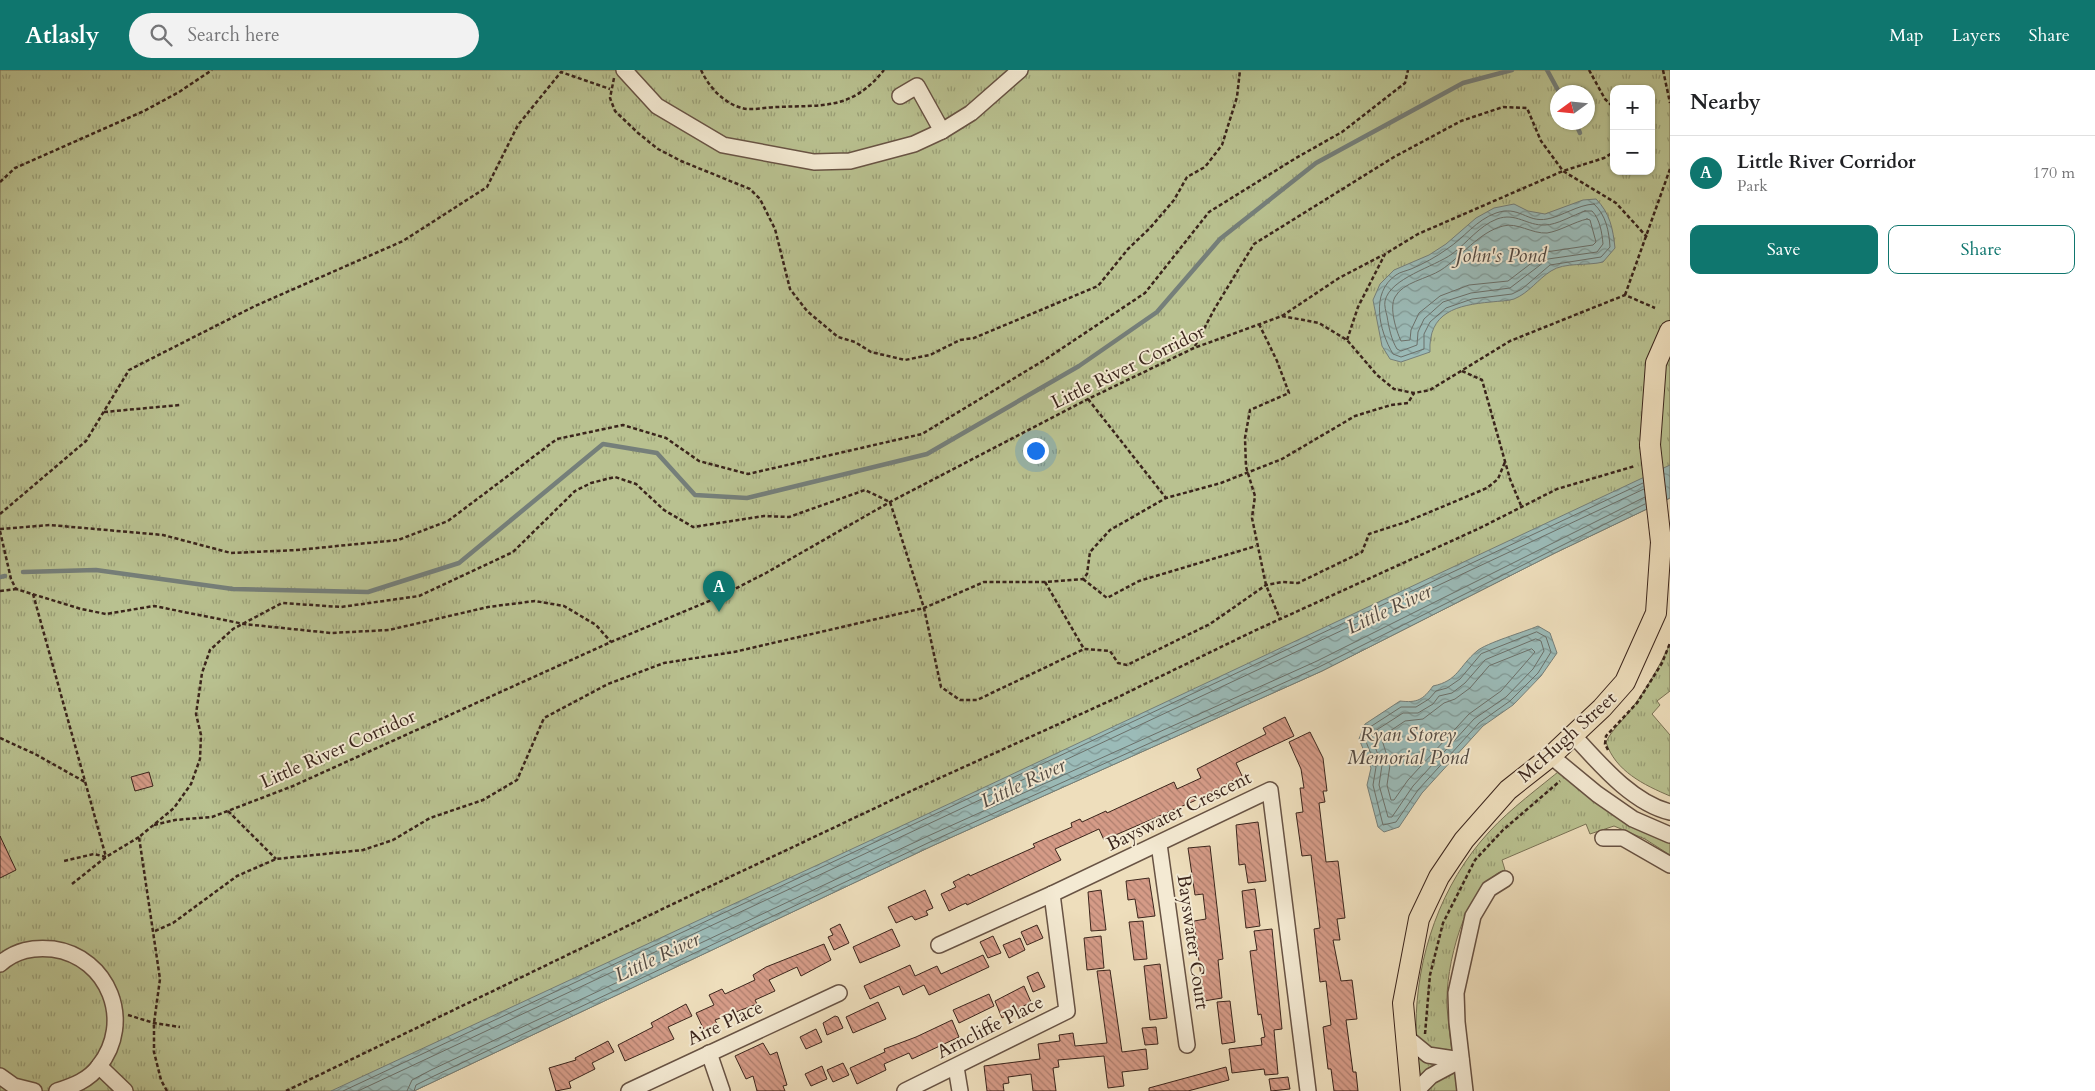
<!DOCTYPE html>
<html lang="en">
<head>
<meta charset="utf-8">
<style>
	body { margin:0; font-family:Cardo,serif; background:#f2f2f2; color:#202124 }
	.controls { position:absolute; right:15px; top:15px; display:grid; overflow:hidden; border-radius:10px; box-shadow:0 1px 4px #0004 }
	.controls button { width:45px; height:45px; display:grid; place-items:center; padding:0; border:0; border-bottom:1px solid #e0e0e0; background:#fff; color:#202124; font:25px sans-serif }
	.compass { position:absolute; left:1550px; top:15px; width:45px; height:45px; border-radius:50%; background:#fff; box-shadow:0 1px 4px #0004; rotate:255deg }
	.you { position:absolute; left:1035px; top:380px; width:18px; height:18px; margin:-12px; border:4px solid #fff; border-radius:50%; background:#1a73e8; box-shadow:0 0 0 8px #1a73e833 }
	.badge { display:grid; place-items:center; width:32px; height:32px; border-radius:50%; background:#0f766e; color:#fff; font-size:16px; font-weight:700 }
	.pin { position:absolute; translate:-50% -41px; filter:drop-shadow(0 1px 2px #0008) }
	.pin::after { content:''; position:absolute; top:26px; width:18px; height:15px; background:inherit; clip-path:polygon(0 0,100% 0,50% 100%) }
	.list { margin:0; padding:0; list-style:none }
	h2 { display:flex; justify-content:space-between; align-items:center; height:65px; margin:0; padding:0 20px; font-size:21px }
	h2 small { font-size:16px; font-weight:400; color:#757577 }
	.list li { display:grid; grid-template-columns:32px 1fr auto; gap:15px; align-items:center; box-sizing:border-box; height:75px; padding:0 20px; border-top:1px solid #e0e0e0 }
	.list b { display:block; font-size:19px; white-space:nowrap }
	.list p { margin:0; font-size:16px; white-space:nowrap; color:#757577 }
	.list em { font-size:16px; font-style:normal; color:#757577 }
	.actions { display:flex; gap:10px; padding:15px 20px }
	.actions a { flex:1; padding:11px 0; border:1px solid #0f766e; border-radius:10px; text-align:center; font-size:18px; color:#0f766e }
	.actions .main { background:#0f766e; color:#fff }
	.icon { flex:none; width:28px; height:28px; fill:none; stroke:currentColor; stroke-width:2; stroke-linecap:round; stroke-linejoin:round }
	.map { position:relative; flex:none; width:1670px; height:1021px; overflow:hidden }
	header { display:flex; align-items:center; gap:30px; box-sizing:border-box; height:70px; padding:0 25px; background:#0f766e; color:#fff }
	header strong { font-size:24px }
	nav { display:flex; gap:28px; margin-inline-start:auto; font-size:18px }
	.search { width:350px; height:45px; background:#f2f2f2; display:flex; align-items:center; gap:12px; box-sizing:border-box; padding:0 18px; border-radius:28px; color:#757577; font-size:19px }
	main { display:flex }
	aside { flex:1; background:#fff }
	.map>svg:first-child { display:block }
	.grass { fill:url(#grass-tufts); stroke:#7a7356; fill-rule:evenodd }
	.water { fill:url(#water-waves); stroke:#757f7a }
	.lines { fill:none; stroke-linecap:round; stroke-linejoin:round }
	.shore { stroke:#6b706a; stroke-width:1 }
	.stream { stroke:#757f7a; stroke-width:4.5 }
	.building { fill:url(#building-back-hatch); stroke:#3b251c }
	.minor-casing { stroke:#685344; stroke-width:18 }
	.major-casing { stroke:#3b251c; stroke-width:22 }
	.path { stroke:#3b251c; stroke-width:2.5; stroke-dasharray:4 2.5; stroke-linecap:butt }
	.minor { stroke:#f4ead3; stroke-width:15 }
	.major { stroke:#eedebc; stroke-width:20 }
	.major-bridge-casing { stroke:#3b251c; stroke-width:22; stroke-linecap:butt }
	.major-bridge { stroke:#eedebc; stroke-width:20 }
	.labels { text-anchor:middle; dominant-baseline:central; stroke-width:4; stroke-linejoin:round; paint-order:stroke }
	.street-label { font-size:19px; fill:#3b251c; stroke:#f4ead3 }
	.water-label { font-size:20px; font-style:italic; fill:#534a43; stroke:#f4ead3 }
</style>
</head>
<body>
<header>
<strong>Atlasly</strong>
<div class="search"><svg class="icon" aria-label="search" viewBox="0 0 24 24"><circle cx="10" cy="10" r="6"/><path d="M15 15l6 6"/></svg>Search here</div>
<nav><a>Map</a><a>Layers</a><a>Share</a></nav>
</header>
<main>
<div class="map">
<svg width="1670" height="1021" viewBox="0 0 1670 1021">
	<defs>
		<pattern id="grass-tufts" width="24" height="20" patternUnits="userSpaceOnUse" patternTransform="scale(1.25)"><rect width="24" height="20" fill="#b9c190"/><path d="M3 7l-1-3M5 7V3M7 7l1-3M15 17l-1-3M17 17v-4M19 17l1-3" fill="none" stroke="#989d75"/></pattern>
		<pattern id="water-waves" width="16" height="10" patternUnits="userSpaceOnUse" patternTransform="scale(1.25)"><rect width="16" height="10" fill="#9bbbb8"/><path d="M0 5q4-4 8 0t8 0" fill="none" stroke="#809895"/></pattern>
		<pattern id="building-back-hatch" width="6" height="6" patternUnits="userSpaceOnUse" patternTransform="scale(1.25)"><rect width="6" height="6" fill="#d59b87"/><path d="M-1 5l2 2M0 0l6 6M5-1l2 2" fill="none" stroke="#ae7e6e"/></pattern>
	</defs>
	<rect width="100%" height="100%" fill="#eedebc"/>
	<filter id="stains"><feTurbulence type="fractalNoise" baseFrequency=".004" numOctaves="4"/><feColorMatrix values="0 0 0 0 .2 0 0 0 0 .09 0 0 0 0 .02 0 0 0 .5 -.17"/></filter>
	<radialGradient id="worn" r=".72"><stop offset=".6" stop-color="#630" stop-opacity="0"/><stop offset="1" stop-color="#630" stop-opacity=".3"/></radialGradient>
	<!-- grass -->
	<g class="grass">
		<path d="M0,0h1670v428l-115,55 -233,118 -390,175 -518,245h-414zM1614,19h37v82h-37zM1558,22h30v30h-30z"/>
		<path d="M1670,574v47l-13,10 3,4 -8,9 18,21v61c-26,-11 -55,-25 -64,-54 7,-14 17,-21 26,-34 15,-20 27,-41 38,-64z"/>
		<path d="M1564,697l106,68v20l-25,-16 -31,-13 -24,8 -4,-10 -84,36 3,10c-41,14 -60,99 -58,137 2,28 7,56 10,84h-35c-2,-21 -6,-43 -6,-64 0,-71 25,-143 73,-195 22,-24 50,-44 75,-65z"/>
	</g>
	<!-- water -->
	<g class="water">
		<path d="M1596,129c14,14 17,30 19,49l-12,14c-15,4 -39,0 -52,9 -13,8 -22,22 -37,28 -6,2 -15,2 -23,3 -34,3 -63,10 -61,50l-29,10 -11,-3 -8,-13 -9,-46 7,-16 14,-14 35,-15 17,-11 30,-26 18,-10 20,-4 14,7 17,3 38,-14z"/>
		<polygon points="1670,395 1670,428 1555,483 1322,601 932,776 414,1021 331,1021 953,732"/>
		<path d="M1538,556l12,7 7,20 -16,23 -28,29 -30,21 -30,33 -31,34 -23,34 -15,5 -6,-5 -11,-42 4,-17 -12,-29 6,-15 35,-23c17,2 23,-1 33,-15 25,-5 26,-20 44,-35 9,-8 47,-19 61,-25z"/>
	</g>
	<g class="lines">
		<!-- shore -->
		<g class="shore">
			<path d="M1594,134c12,11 15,27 16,43l-9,10 -51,8 -28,24 -10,5 -40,5 -26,9 -16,14 -6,12v15l-23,8 -8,-3c-14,-24 -23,-61 3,-79 4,-3 10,-4 15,-6 12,-5 25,-12 36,-20 17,-11 29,-29 49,-36 23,-8 31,10 51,6 16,-3 30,-14 47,-15z"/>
			<path d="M1585,141h7c8,8 10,22 11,33l-6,8 -49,7 -38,29 -39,5 -28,9 -19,17 -6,13 -1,13 -16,6 -4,-2c-6,-10 -8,-21 -10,-33 -1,-4 -3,-11 -2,-15 5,-23 49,-34 67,-47 16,-12 27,-28 45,-35 19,-7 30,7 48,6 12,0 28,-10 40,-14z"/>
			<path d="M1587,149l3,1 6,22 -3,3 -47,7 -38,29 -39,4 -29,11 -21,17 -8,17 -1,10 -9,1c-5,-11 -12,-33 -6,-44 8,-15 32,-18 46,-27 20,-13 38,-38 62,-44 14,-4 29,8 44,7 13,-2 27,-11 40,-14z"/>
			<polygon points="1537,562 1546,567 1551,582 1538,603 1510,631 1479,653 1449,686 1418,720 1396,752 1383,755 1373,715 1376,697 1365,669 1370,657 1401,637 1416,637 1429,629 1436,621 1447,618 1460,609 1481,584"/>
			<polygon points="1536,569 1541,571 1544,581 1533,599 1506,627 1474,649 1413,716 1392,747 1388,747 1379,715 1382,695 1372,669 1375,661 1403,643 1418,643 1433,634 1439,626 1452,623 1465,613 1485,590"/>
			<polygon points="1532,579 1535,582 1501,621 1469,644 1408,710 1394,730 1391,730 1387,715 1390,695 1381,667 1405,651 1423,649 1444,633 1455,629 1470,618 1489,596"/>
			<polyline points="343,1021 1643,413"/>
			<polyline points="358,1021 1644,419"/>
			<polyline points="407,1021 412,1010 431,1000 928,766 1317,591 1645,427"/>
			<polyline points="414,1021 416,1015 434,1006 930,772 1319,597 1645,434"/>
		</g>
		<!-- stream -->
		<g class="stream">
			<polyline points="1547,0 1559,22"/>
			<polyline points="1575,52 1580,63"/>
			<polyline points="23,502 96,500 233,519 368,522 459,493 603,374 657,383 695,425 747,428 927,384 1079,296 1157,242 1220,169 1316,93 1463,13 1512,0"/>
			<polyline points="0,507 5,506"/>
		</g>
	</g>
	<!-- building -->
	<g class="building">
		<polygon points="1285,647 1294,666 1236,693 1242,706 1194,731 1104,770 1099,759 1055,779 1061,790 967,835 966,833 949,841 941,824 956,817 953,812 969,804 970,806 1035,777 1033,774 1072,757 1071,753 1080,749 1082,752 1106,741 1107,743 1174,712 1177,719 1201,708 1197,699 1266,664 1263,658"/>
		<polygon points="1310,662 1323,688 1327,721 1323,721 1325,732 1319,733 1326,792 1338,791 1345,848 1337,849 1340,870 1333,870 1341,911 1352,910 1357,949 1346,950 1353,1002 1356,1002 1358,1021 1334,1021 1331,999 1328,999 1323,957 1331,955 1326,911 1320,912 1314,859 1320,858 1311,785 1302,786 1296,743 1303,742 1300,718 1304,718 1301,699 1289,672"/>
		<polygon points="149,702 153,716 135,721 131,707"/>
		<polygon points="1258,752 1266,811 1248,813 1245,794 1239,795 1236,755"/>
		<polygon points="0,766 16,800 0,808"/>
		<polygon points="1210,776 1223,889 1218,890 1222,928 1204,931 1194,851 1206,849 1203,824 1195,825 1188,778"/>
		<polygon points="1149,808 1155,846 1138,848 1135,829 1128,830 1126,811"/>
		<polygon points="1255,819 1260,856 1246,858 1242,821"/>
		<polygon points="925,820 933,838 926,841 928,845 915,850 912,846 896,853 888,837"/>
		<polygon points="1101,820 1106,860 1091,861 1088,822"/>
		<polygon points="1143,851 1147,889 1134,890 1129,852"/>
		<polygon points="840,854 849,873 834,880 828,867 833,865 830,859"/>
		<polygon points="1037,855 1043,868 1027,875 1021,862"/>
		<polygon points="892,859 900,876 860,893 853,877"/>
		<polygon points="1272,859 1282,959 1274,960 1278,1004 1265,1005 1264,999 1232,1003 1229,979 1262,975 1261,968 1265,967 1261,944 1258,945 1250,881 1257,880 1254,861"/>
		<polygon points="993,866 1001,883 988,888 980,872"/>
		<polygon points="1101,866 1104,898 1087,900 1084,868"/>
		<polygon points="1020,868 1025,880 1009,888 1003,875"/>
		<polygon points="824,874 831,890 801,906 797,897 769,910 775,921 755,930 757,934 715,950 717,954 704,960 696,943 714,935 709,925 722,919 725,924 755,910 753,905 766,897"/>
		<polygon points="983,885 989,897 929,925 924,915 903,925 899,916 870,929 864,916 910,895 915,906 937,896 941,904"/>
		<polygon points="1160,894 1167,948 1150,950 1144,896"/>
		<polygon points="1110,900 1122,982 1146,979 1148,999 1122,1002 1124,1016 1108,1018 1104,986 1058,990 1059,997 1053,998 1056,1021 1033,1021 1031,1004 1008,1007 1009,1013 1003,1014 1004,1021 987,1021 984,996 1040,989 1038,974 1060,971 1059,965 1073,963 1075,976 1107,973 1097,901"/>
		<polygon points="1038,902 1045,917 1033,922 1027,907"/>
		<polygon points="1024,916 1031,932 1002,948 995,931"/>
		<polygon points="989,924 994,936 959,953 953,940"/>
		<polygon points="1230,931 1235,972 1222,974 1217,932"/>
		<polygon points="878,932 886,949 853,963 846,947"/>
		<polygon points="686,934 692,946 668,957 674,969 625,991 618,975 653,957 651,953"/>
		<polygon points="835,946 838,947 843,958 827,965 823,953"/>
		<polygon points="952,950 959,967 912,989 909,983 884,994 886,1000 857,1014 850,998 885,982 884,979 916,967"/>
		<polygon points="1156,957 1158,974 1145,975 1142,958"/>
		<polygon points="816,959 822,972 806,979 800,967"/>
		<polygon points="608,971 614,982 592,993 595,999 569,1012 571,1018 556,1021 549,998 576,990 575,988"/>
		<polygon points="763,973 770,985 777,982 787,1015 783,1016 785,1021 757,1021 753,1006 746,1009 735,986"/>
		<polygon points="843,993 849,1005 833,1012 827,1000"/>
		<polygon points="822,996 827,1009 811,1016 805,1004"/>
		<polygon points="1226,997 1229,1010 1188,1021 1149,1021 1149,1018"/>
		<polygon points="1288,1007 1290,1019 1271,1021 1269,1009"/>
	</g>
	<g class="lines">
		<!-- minor casing -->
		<g class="minor-casing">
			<g id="minor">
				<polyline points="624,0 657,36 723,75 814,92 850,91 914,74 942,61 971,43 1020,0"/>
				<polyline points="900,26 917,16 942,61"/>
				<path d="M1573,665c26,28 59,68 97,77"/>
				<polyline points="1551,686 1597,724 1633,749 1670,765"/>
				<polyline points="1603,768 1623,768 1670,795"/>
				<polyline points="1159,774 1187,975"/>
				<polyline points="939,875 1052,824 1270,720 1308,1021"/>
				<path d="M0,894c16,-14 33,-17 53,-15 56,8 81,73 46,117 -10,14 -26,20 -42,25"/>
				<polyline points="1406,967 1428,985 1461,990 1431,1006 1416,1021"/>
				<polyline points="709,983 722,1021"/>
				<polyline points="99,996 125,1021"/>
				<polyline points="956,997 960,1021"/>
				<polyline points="0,1006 14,1016 34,1021"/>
				<polyline points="629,1021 839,923"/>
				<polyline points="905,1021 1067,941 1052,824"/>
				<polyline points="1465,1021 1457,952 1456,923 1473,846 1489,819 1505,809"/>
			</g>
		</g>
		<!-- major casing -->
		<g class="major-casing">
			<g id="major">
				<polyline points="1650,375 1656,293 1670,261"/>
				<polyline points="1411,1021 1403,933 1419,849 1439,807 1464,770 1508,720 1551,686 1602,638 1625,612 1656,543 1661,472"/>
			</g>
		</g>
		<!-- path -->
		<g class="path">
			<path d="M701,0c8,17 22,33 41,38 10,3 25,-1 35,-1 47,-2 75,3 107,-37"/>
			<polyline points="1589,0 1605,29 1614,38"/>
			<polyline points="1663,0 1670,33"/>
			<polyline points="614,8 610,28 615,41 638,63 658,79 681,91 750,119 760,129 775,159 790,219 807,241 838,267 855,272 871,282 905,290 930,285 960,270 974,268 1098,216 1128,179 1150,158 1174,130 1187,107 1205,97 1222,75 1237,27 1240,0"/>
			<polyline points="0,112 15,98 144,41 179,22 212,0"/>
			<polyline points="1625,225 1670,99"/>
			<polyline points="1282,246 1339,208 1383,185"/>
			<polyline points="1259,254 1277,291 1289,323 1250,340 1245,368 1246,397 1255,426 1252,448 1266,515 1280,549"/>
			<polyline points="1347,270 1358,237 1385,184 1418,164 1563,101 1604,88 1614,82"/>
			<polyline points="1195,276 1215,238 1254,174 1394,87 1461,51 1503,37 1527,38 1541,71 1563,101 1616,133 1647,167"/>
			<polyline points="1462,301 1482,310 1510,409 1522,438"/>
			<polyline points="1088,329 1166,428"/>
			<polyline points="104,342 180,335"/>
			<polyline points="0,444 86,371 129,300 255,236 403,171 487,117 518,55 561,2 610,19"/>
			<polyline points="0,459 50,455 163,465 231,483 297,480 398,470 448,451 557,369 623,355 666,368 699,391 748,404 922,364 1046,289 1145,223 1209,142 1296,88 1342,62 1405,13 1408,0"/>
			<polyline points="0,461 11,509 16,519 81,539 106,544 154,536 244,554 331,563 389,560 488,537 535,531 564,536 596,555 611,572"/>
			<polyline points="1083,509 1107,528 1139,511 1256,476"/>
			<polyline points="1045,512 1084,579 1110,581 1118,593 1127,595 1210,554 1266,515 1282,512 1298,513 1362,482 1369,464 1406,452 1487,418 1498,409 1505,392"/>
			<polyline points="0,521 16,519"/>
			<polyline points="33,524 106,787 94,784 64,791"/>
			<polyline points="0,668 35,684 85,712"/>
			<polyline points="1608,680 1605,674 1606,666 1637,633 1662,593 1670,573"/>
			<polyline points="228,741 276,789"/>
			<polyline points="154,755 175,750 212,747 293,716 611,572 719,527 766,503 890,432 1088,329 1194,278 1282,246 1319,253 1347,270 1377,305 1394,319 1414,323 1430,320 1510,271 1625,225 1655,238"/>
			<polyline points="72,814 106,787 139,767"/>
			<polyline points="155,861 173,853 237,806 276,789 363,780 393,770 430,748 483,730 517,710 544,648 608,614 664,593 734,582 924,538 941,617 960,630 977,630 1084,579"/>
			<polyline points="128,945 154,953 180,957"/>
			<polyline points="1425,964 1430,905 1443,853 1475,790 1503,760 1560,711"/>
			<polyline points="167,1021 161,1010 154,982 154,953 160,909 139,767 174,738 191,714 200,689 201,665 196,644 202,603 210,580 233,559 282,533 341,537 419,526 513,482 575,421 591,413 615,407 636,414 664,440 693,457 764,446 789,447 865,420 890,432 924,538 984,512 1045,512 1083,509 1087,504 1090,482 1110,460 1166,428 1221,413 1282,389 1355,346 1391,335 1408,333 1414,323"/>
			<polyline points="286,1021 675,833 911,721 1114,629 1254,561 1480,458 1557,419 1635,396"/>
		</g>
		<!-- minor -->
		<use href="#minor" class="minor"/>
		<!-- major -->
		<use href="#major" class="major"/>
		<!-- major-bridge casing -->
		<g class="major-bridge-casing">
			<polyline id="major-bridge" points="1650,375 1661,472"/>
		</g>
		<!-- major-bridge -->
		<use href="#major-bridge" class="major-bridge"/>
	</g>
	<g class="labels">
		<!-- street labels -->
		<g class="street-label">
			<text transform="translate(1128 297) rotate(-26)">Little River Corridor</text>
			<text transform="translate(1567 667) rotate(-42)">McHugh Street</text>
			<text transform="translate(338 679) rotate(-24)">Little River Corridor</text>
			<text transform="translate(1179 741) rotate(-26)">Bayswater Crescent</text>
			<text transform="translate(1193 872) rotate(82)">Bayswater Court</text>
			<text transform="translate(725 953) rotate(-25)">Aire Place</text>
			<text transform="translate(990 957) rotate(-27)">Arncliffe Place</text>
		</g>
		<!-- water labels -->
		<g class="water-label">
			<text x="1501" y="185">John's Pond</text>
			<text transform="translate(1389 539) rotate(-25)">Little River</text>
			<text x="1408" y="664">Ryan Storey<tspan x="1408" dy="23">Memorial Pond</tspan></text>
			<text transform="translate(1023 713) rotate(-25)">Little River</text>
			<text transform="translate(657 887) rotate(-25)">Little River</text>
		</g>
	</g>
	<rect width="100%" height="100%" filter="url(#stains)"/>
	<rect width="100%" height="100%" fill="url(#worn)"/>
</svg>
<div class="controls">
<button>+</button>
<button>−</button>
</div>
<svg class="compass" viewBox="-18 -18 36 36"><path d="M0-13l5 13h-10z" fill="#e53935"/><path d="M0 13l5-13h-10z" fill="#757577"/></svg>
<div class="you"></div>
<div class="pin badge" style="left:719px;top:542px">A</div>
</div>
<aside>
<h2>Nearby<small></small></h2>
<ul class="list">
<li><span class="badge">A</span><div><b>Little River Corridor</b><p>Park</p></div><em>170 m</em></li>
</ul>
<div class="actions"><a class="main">Save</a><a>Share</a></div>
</aside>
</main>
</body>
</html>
